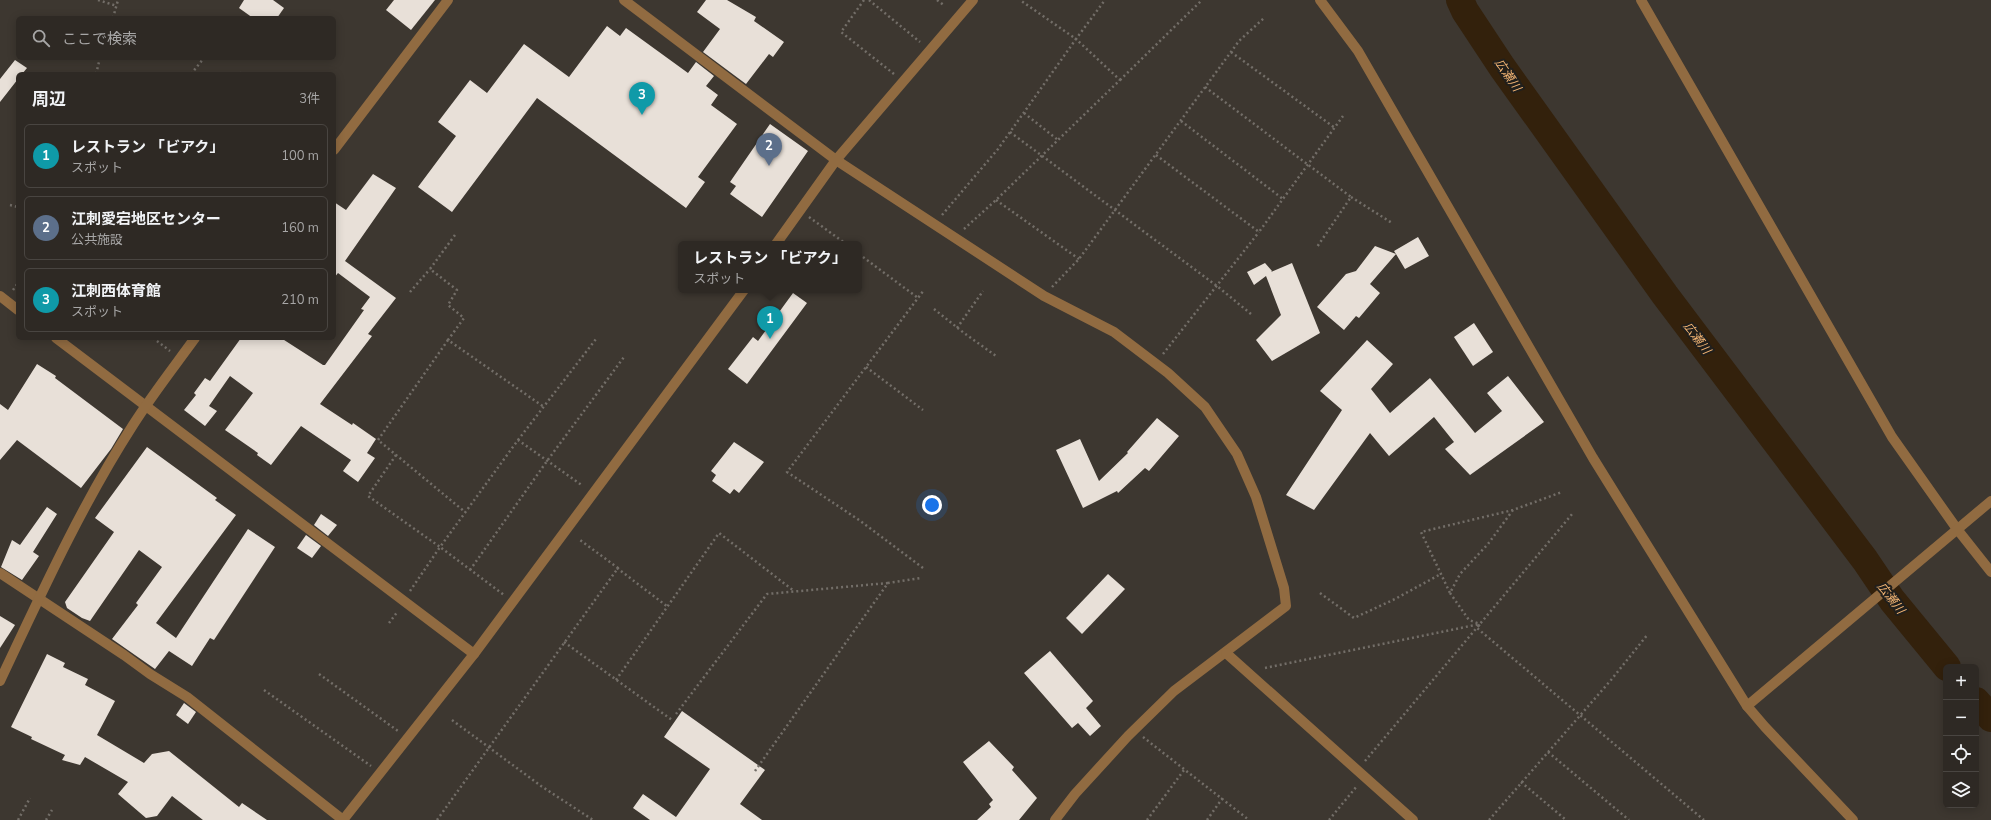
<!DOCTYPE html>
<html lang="ja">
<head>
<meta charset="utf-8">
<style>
	body { margin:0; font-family:"Nunito Sans","Noto Sans JP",sans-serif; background:#36312c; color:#f1f3f6 }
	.controls { position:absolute; right:12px; bottom:12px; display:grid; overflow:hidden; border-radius:6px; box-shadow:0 2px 10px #0003 }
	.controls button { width:36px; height:36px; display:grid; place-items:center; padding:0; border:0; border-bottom:1px solid #494541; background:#2e2924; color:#f1f3f6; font:20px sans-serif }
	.you { position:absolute; left:932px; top:505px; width:14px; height:14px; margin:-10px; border:3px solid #fff; border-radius:50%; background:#1a73e8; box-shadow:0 0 0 6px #1a73e833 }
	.badge { display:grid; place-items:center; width:26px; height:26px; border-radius:50%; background:#8abfa5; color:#fff; font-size:13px; font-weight:700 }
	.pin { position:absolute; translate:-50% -33px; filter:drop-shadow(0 1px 2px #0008) }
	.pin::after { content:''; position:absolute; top:21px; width:14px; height:12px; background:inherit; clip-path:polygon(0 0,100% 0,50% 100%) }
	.popup { position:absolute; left:678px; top:241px; width:184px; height:52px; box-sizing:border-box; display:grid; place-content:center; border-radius:6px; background:#2e2924; filter:drop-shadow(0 1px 3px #0005); font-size:13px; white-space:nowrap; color:#a7a6a6 }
	.popup b { font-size:15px; color:#f1f3f6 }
	.popup::after { content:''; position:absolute; left:50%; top:100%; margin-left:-8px; border:8px solid transparent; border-top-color:#2e2924 }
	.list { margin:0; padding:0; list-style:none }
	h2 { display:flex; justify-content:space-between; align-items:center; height:52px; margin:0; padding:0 16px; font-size:17px }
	h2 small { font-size:13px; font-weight:400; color:#a7a6a6 }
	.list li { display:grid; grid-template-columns:26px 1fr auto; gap:12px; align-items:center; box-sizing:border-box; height:64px; margin:0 8px 8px; padding:0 8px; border:1px solid #494541; border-radius:6px }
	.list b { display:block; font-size:15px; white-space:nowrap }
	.list p { margin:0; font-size:13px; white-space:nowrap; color:#a7a6a6 }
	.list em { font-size:13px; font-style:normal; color:#a7a6a6 }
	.icon { flex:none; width:22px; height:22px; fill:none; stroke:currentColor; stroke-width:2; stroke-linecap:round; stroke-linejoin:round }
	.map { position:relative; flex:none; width:1991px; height:820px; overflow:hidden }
	.search { position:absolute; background:#2e2924; box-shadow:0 2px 10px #0003; left:16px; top:16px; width:320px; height:44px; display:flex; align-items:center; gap:10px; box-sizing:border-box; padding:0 14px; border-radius:6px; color:#a7a6a6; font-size:15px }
	.panel { position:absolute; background:#2e2924; box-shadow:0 2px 10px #0003; left:16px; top:72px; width:320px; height:268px; border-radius:6px }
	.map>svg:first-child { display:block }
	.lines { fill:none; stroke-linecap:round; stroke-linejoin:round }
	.river { stroke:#33210c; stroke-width:28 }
	.building { fill:#e8e0d8 }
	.path { stroke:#736e68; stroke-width:2.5; stroke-dasharray:2 3; stroke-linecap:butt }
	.minor { stroke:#916b41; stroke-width:10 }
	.labels { text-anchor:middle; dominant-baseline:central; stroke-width:4; stroke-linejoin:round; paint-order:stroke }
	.water-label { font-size:12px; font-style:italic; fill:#f5b674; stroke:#211f1c }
</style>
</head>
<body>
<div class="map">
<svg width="1991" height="820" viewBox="0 0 1991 820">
	<rect width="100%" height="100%" fill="#3d3730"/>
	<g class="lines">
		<!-- river -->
		<g class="river">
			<polyline points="1460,0 1465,11 1502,67 1665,295 1865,560 1892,600 1947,667"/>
			<polyline points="1976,701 1991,718"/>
		</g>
	</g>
	<!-- building -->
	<g class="building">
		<polygon points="244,0 273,0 284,8 277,18 253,18 239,8"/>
		<polygon points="394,0 435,0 411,30 386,10"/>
		<polygon points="706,0 727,0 756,17 754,21 784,42 773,57 769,54 746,84 703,52 720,29 697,12"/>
		<polygon points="607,26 620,36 626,28 688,73 696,62 714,76 706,86 718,95 711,105 737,124 698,177 705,182 686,208 537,98 452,212 418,187 456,136 438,122 470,80 487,93 524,44 569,77"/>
		<polygon points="15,60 27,68 22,74 18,74 18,79 0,102 0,79"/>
		<polygon points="770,124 808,151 762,217 730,194 736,186 730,182"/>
		<polygon points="373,174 396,188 345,261 396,298 368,334 372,336 320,404 352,425 353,423 376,439 367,453 375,458 358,482 343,471 351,460 301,426 271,465 257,455 258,453 225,430 253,393 230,376 209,406 217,411 205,426 184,410 196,395 194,393 205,378 210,381 241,338 281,338 323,365 325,365 364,310 361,309 370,297 338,273 334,278 334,202 346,210"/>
		<polygon points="1418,237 1429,256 1405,269 1396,254 1370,284 1380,293 1359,318 1356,316 1344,330 1317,307 1346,274 1356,271 1375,246 1396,254 1394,251"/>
		<polygon points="1265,263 1272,271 1271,272 1292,263 1320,333 1272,361 1256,340 1281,315 1266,276 1254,285 1247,272"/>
		<polygon points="793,293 807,303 747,384 728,369 753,337 758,341"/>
		<polygon points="1474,323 1493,352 1473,366 1454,337"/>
		<polygon points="1367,340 1393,364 1371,389 1390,413 1430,378 1475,433 1502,411 1487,393 1508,376 1544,422 1470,475 1445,449 1454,442 1434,417 1389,456 1370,433 1314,510 1286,495 1342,410 1320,391"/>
		<polygon points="37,364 56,376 55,378 123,429 111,449 81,488 17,440 0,460 0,404 8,410"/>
		<polygon points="1157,418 1179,436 1149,471 1145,468 1118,493 1117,491 1083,508 1056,450 1080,439 1099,481 1128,453 1127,452"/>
		<polygon points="734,442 764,462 739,493 734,489 730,494 712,481 716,475 711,471"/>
		<polygon points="147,447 217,498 215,500 236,515 156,623 176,638 248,529 275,547 214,640 210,638 192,666 169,651 155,669 112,639 138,605 136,603 162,567 139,550 90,621 82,618 67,608 65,602 114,532 95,518"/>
		<polygon points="47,507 57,514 33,552 39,556 22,580 1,567 12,540 20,545"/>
		<polygon points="321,514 337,525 328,536 314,525"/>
		<polygon points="306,535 321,546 312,558 297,548"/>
		<polygon points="1108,574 1125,589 1082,634 1066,618"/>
		<polygon points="0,616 15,625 0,648"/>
		<polygon points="1050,651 1093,701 1086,708 1101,726 1090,736 1078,723 1072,728 1024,673"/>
		<polygon points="47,654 65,663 63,667 88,679 85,685 115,701 97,735 144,763 152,754 169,751 239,807 242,803 267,820 203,820 172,796 157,816 146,818 118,794 128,782 85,757 80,765 62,760 65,755 31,739 32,737 11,727"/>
		<polygon points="184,703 196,712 188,724 176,715"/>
		<polygon points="682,711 765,770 740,804 762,820 650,820 633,808 643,794 676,817 710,769 664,737"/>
		<polygon points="989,741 1014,767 1012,770 1037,798 1019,820 977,820 991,807 989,804 993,800 963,762"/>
	</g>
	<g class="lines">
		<!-- path -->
		<g class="path">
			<polyline points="98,0 117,6"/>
			<polyline points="864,0 841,32 894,74"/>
			<polyline points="869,0 920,42"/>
			<polyline points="937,0 945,6"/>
			<polyline points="113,18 118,0"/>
			<polyline points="1231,52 1335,128"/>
			<polyline points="96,74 100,58"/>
			<polyline points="191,74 204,58"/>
			<polyline points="241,74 242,72 245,74"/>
			<polyline points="1120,80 1202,0"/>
			<polyline points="1205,87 1351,197 1317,247"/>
			<polyline points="1024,113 1058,140"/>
			<polyline points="1181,121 1283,199"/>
			<polyline points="1010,132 1217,286 1251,314"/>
			<polyline points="1156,155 1259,232 1343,116"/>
			<polyline points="16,162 18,162"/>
			<polyline points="1351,197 1392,223"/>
			<polyline points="996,200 1079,259"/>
			<polyline points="10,205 18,207"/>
			<polyline points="942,215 998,149 1076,39 1020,0"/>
			<polyline points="809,217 846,244"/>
			<polyline points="964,229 996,200 1120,80 1076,39 1105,0"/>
			<polyline points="455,235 430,269 457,290 448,305 464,318 448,340 544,407"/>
			<polyline points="859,254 918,298"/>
			<polyline points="1052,287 1079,259 1239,41 1264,18"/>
			<polyline points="13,290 18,283"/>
			<polyline points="410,292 430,269"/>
			<polyline points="934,309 964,333 996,356"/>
			<polyline points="957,328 983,291"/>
			<polyline points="153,338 170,351"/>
			<polyline points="448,340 378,440 465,512"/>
			<polyline points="1163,354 1259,232"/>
			<polyline points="866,367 923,410"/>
			<polyline points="518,440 596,339"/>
			<polyline points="396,455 368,496 440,547 518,440 583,486"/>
			<polyline points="1513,510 1488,544 1460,574 1450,593 1421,532 1513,510 1562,492"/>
			<polyline points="617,568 668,607"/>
			<polyline points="923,568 859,520 787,472 924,290"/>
			<polyline points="470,570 547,461 624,357"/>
			<polyline points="410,591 440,547 504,595"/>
			<polyline points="1320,593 1354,618 1395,599 1439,575"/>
			<polyline points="1450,593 1469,620 1480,624"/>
			<polyline points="389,623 398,611"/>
			<polyline points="564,642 672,720"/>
			<polyline points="1265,668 1480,624 1477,628 1704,820"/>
			<polyline points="319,674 398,731"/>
			<polyline points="616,680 719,533 794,591"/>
			<polyline points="264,690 371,766"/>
			<polyline points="676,714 767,594 888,583"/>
			<polyline points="452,720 541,786 593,820"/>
			<polyline points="1143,737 1249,820"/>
			<polyline points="1548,752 1629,820"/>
			<polyline points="1365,761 1573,513"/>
			<polyline points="755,771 888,583 921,578"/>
			<polyline points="1521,782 1566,820"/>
			<polyline points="18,820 30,798"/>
			<polyline points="46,820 52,810"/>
			<polyline points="437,820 618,568 580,540"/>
			<polyline points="1147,820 1184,770"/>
			<polyline points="1207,820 1224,796"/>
			<polyline points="1329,820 1357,786"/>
			<polyline points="1489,820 1611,680 1648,634"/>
		</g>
		<!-- minor -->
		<g class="minor">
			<polyline points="624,0 836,160 1044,296 1114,332 1168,373 1205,407 1237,454 1256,497 1284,588 1286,606 1174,691 1128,736 1075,794 1055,820"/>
			<polyline points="1320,0 1358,51 1593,458 1747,706 1765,727 1853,820"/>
			<polyline points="1641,0 1892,437 1957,529 1991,572"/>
			<polyline points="334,150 448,0"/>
			<polyline points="776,244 836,160 973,0"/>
			<polyline points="0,296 18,310"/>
			<polyline points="56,338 474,654"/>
			<polyline points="0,573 124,655 150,674 187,697 343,820"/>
			<polyline points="1226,653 1413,820"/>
			<path d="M0,681c41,-87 81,-175 133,-256 19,-30 41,-58 62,-87"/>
			<polyline points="1747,706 1991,501"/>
			<polyline points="343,820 474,654 744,290"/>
		</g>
	</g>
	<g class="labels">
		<!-- water labels -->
		<g class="water-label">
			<text transform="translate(1508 75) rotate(56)">広瀬川</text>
			<text transform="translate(1697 338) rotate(53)">広瀬川</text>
			<text transform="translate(1891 598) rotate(52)">広瀬川</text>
		</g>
	</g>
</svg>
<div class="controls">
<button>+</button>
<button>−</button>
<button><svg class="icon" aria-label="locate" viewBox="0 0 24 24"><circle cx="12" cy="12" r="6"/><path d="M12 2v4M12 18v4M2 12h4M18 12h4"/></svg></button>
<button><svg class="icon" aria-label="layers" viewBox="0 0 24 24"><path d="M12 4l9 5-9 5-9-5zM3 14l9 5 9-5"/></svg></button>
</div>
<div class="you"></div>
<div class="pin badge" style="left:770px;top:339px;background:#0f9aa8">1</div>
<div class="popup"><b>レストラン 「ビアク」</b>スポット</div>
<div class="pin badge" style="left:769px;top:166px;background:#5c6f8a">2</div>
<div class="pin badge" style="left:642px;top:115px;background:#0f9aa8">3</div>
<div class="search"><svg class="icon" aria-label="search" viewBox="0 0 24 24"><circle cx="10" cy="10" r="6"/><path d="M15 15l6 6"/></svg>ここで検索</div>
<section class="panel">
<h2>周辺<small>3件</small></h2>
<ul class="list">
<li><span class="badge" style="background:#0f9aa8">1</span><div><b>レストラン 「ビアク」</b><p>スポット</p></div><em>100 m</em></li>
<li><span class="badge" style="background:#5c6f8a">2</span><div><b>江刺愛宕地区センター</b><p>公共施設</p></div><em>160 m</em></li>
<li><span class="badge" style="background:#0f9aa8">3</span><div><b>江刺西体育館</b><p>スポット</p></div><em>210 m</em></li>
</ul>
</section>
</div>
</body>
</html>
